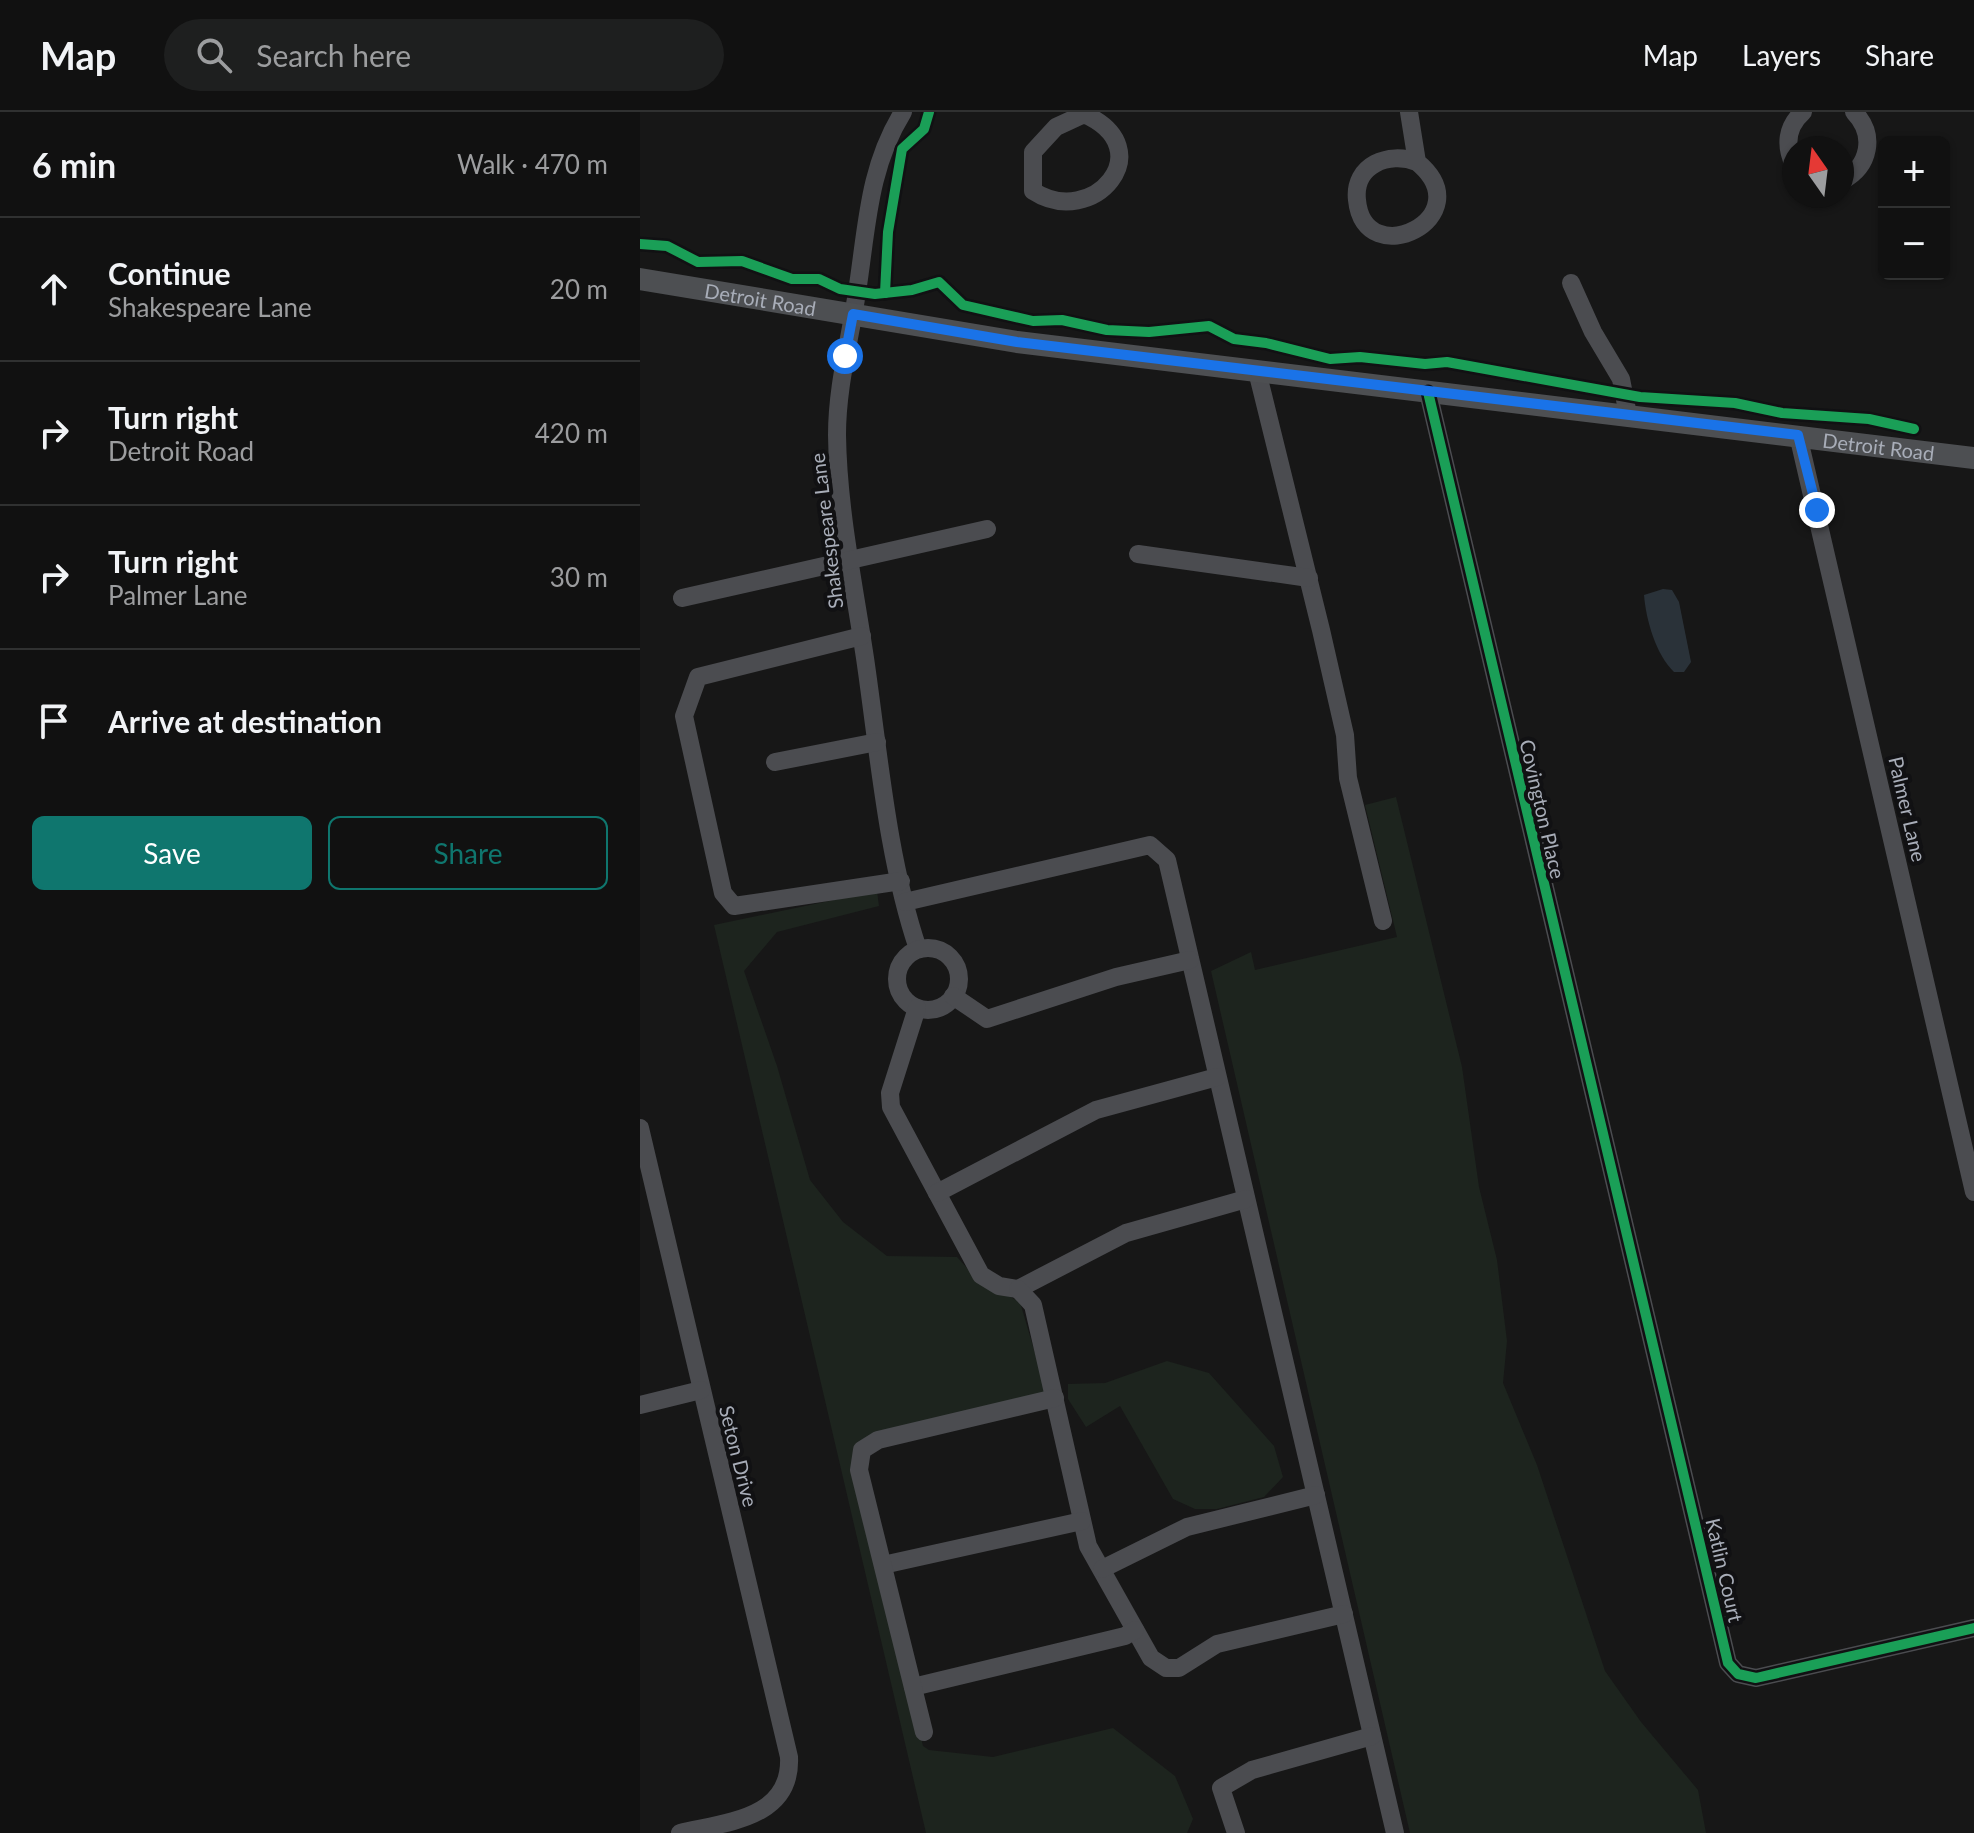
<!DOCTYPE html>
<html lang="en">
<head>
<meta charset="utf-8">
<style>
	body { margin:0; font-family:Lato,sans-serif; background:#1e1f1f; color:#f1f3f6 }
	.controls { position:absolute; right:24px; top:24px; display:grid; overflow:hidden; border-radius:12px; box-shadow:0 2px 6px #0004 }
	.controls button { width:72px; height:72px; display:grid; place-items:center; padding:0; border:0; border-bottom:2px solid #303131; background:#111; color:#f1f3f6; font:40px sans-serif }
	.compass { position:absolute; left:1142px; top:24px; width:72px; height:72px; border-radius:50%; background:#111; box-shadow:0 2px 6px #0004; rotate:346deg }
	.stop { position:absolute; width:24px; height:24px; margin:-18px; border:6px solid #1a73e8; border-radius:50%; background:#fff }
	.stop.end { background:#1a73e8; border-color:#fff; box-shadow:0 2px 8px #0008 }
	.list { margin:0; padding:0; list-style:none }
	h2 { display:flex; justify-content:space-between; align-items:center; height:104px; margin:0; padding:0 32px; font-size:34px }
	h2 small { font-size:26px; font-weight:400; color:#9c9d9f }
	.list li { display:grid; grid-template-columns:52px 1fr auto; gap:24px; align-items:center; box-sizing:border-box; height:144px; padding:0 32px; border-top:2px solid #303131 }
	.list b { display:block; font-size:30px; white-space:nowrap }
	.list p { margin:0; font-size:26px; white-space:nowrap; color:#9c9d9f }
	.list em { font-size:26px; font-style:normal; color:#9c9d9f }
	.actions { display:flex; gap:16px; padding:24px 32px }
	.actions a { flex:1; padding:18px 0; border:2px solid #0f766e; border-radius:12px; text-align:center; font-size:28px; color:#0f766e }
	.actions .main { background:#0f766e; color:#fff }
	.icon { flex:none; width:44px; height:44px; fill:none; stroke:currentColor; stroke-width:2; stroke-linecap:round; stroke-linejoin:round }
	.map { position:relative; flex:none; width:1334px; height:1721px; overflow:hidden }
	header { display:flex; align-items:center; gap:48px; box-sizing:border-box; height:112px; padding:0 40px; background:#111; border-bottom:2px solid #303131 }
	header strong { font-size:38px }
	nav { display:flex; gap:44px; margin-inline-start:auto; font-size:28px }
	.search { width:560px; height:72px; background:#1e1f1f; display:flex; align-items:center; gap:20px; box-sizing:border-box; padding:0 28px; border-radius:44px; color:#9c9d9f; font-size:30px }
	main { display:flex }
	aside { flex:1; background:#111 }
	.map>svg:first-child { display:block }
	.green { fill:#1d241e }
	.water { fill:#2a3239 }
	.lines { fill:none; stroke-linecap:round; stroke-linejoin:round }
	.minor { stroke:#4b4c50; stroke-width:18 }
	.major { stroke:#4d4f52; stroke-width:22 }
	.cycleway-casing { stroke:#111113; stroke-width:15 }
	.cycleway { stroke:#1a9f57; stroke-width:10 }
	.route { stroke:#1a73e8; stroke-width:10 }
	.labels { text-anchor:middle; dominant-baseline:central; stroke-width:8; stroke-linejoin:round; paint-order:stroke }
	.street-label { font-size:20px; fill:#a8adb8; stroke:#111113 }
</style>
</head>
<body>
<header>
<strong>Map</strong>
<div class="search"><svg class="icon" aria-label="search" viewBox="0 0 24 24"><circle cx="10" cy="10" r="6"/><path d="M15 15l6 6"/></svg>Search here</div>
<nav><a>Map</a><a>Layers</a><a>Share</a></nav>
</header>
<main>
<aside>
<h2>6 min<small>Walk · 470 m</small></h2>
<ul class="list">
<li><svg class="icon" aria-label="ahead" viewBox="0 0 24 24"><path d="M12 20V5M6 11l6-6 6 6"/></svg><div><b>Continue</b><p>Shakespeare Lane</p></div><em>20 m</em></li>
<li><svg class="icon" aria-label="right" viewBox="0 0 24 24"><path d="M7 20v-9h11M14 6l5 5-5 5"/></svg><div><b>Turn right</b><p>Detroit Road</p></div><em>420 m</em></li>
<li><svg class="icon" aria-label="right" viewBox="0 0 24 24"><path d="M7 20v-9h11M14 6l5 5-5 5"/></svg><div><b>Turn right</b><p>Palmer Lane</p></div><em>30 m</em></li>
<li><svg class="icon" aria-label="arrive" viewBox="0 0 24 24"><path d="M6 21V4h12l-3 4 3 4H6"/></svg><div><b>Arrive at destination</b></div></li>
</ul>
<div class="actions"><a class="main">Save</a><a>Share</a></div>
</aside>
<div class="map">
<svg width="1334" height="1721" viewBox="0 0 1334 1721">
	<rect width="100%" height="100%" fill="#171717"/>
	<!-- green -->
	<g class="green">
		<polygon points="756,685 822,955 839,1075 857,1148 867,1229 863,1271 897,1353 965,1559 1001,1610 1058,1678 1066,1721 770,1721 571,859 611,840 615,858 757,825 725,693"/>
		<polygon points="237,779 239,794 137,820 104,859 137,954 170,1068 203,1110 247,1144 317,1145 336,1166 380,1190 407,1282 218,1333 230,1423 283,1634 289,1638 353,1645 473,1616 535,1664 553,1707 547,1721 286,1721 74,813"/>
		<polygon points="527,1249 569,1261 634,1334 643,1365 624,1385 577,1397 555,1397 533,1387 480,1294 446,1315 428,1287 428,1272 465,1271"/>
	</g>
	<!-- water -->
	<path class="water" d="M1023,477l9,1 7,12 12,60 -7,10h-10c-18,-17 -28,-52 -30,-77z"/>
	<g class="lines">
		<!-- minor -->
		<g class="minor">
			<path d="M263,0c-35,56 -36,116 -46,180 -7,48 -20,94 -20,143 1,74 17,150 28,223 14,96 22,199 53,291"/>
			<path d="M769,0l8,50c67,55 -53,113 -60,38 -4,-35 32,-49 60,-38"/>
			<path d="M444,2c79,35 9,116 -51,77v-39l23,-25z"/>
			<path d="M1154,53c-9,-19 -8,-38 9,-53"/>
			<path d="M1202,69c28,-15 34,-46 12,-69"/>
			<polyline points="931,171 953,220 981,267 988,303"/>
			<polyline points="617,259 681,518 705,623 708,666 743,809"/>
			<polyline points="788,280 1088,1551 1098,1562 1116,1566 1334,1516"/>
			<polyline points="1158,323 1334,1080"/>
			<polyline points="498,442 669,466"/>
			<polyline points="42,486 347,417"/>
			<polyline points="222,524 58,565 44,604 83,781 94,794 261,769"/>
			<polyline points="135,650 237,630"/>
			<polyline points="265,790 510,733 527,748 755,1721"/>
			<circle cx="288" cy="867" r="31"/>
			<polyline points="313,884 347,907 476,865 550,848"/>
			<polyline points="277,896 250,981 251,995 341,1163 359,1174 378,1177 486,1121 606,1087"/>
			<path d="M0,1016l149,629c3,62 -63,65 -109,76"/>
			<polyline points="297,1081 456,998 577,965"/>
			<polyline points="378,1177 393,1193 448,1434 511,1546 526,1556 539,1556 577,1532 704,1502"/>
			<polyline points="0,1293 61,1278"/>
			<polyline points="243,1453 442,1409"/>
			<polyline points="462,1457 547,1415 676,1383"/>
			<polyline points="273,1575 485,1524 495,1518"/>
			<polyline points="284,1620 219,1358 222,1338 238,1328 415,1286"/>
			<polyline points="596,1721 581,1676 612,1658 732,1624"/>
		</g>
		<!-- major -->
		<path class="major" id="s1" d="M0,167l377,63 957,116"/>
		<!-- cycleway casing -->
		<g class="cycleway-casing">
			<g id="cycleway">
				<polyline points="0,132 27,134 58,150 102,149 152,167 179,167 200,177 235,182 272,178 299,170 323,193 393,209 422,208 467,218 509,220 569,214 594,227 626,231 690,247 720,245 785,252 807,250 1000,285 1095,291 1142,301 1229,307 1274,317"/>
				<polyline points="245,181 248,120 262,37 284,17 289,0"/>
				<polyline points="788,280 1088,1551 1098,1562 1116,1566 1334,1516"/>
			</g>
		</g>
		<!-- cycleway -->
		<use href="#cycleway" class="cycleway"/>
	</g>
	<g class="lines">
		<!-- route -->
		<polyline class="route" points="205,244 213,202 377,230 1158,323 1177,398"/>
	</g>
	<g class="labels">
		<!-- street labels -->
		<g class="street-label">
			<text stroke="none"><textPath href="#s1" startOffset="122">Detroit Road</textPath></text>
			<text stroke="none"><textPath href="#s1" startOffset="1250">Detroit Road</textPath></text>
			<text transform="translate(186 419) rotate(-97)">Shakespeare Lane</text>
			<text transform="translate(903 697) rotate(77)">Covington Place</text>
			<text transform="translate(1268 697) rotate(77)">Palmer Lane</text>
			<text transform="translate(99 1344) rotate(76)">Seton Drive</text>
			<text transform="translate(1085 1458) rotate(77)">Katlin Court</text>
		</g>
	</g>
</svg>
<div class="controls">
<button>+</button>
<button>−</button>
</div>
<svg class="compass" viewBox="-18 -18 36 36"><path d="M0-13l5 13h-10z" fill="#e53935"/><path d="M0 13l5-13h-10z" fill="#9c9d9f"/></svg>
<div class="stop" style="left:205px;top:244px"></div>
<div class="stop end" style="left:1177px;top:398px"></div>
</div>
</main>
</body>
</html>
